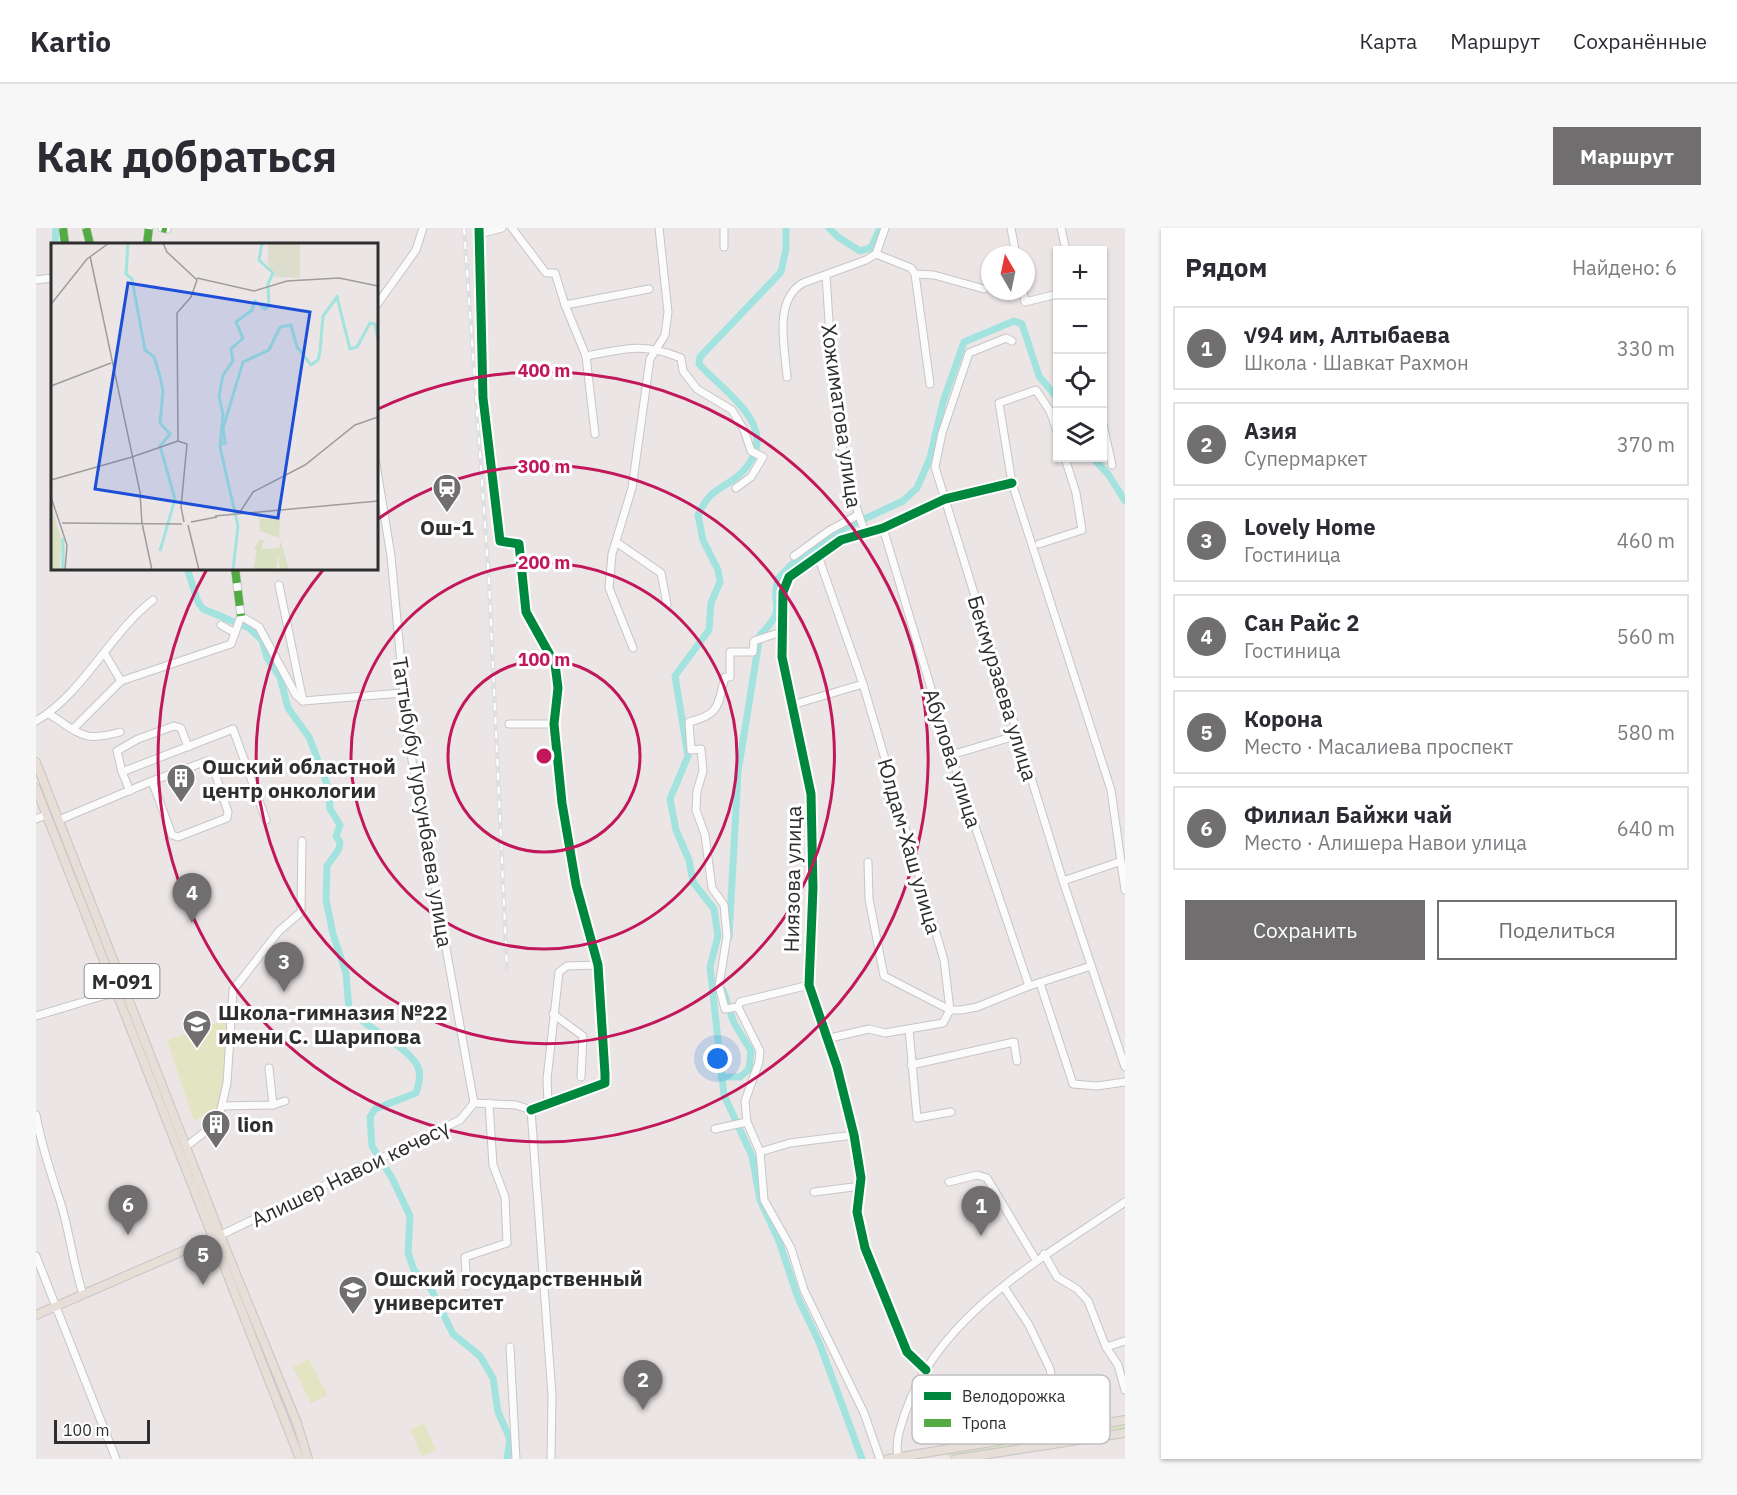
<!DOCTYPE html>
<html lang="ru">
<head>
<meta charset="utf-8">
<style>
	body { margin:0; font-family:"IBM Plex Sans",sans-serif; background:#f7f7f7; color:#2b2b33 }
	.controls { position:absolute; right:18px; top:18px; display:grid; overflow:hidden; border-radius:0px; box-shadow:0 2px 4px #0004 }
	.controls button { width:54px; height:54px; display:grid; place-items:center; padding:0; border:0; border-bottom:2px solid #e1e1e2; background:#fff; color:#2b2b33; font:30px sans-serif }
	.compass { position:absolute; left:945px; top:18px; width:54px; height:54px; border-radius:50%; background:#fff; box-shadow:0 2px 4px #0004; rotate:351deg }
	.scale { position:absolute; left:18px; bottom:15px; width:96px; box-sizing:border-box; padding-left:6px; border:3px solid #2e2e2e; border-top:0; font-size:16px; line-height:21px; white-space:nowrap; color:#2e2e2e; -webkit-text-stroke:4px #fff; paint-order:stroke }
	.you { position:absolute; left:682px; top:831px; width:21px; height:21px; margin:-15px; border:4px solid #fff; border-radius:50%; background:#1a73e8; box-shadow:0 0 0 9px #1a73e833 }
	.badge { display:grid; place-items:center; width:39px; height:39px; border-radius:50%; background:#706e6e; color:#fff; font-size:20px; font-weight:700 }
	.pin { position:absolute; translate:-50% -50px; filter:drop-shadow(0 2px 3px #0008) }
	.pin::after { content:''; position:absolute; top:32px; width:21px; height:18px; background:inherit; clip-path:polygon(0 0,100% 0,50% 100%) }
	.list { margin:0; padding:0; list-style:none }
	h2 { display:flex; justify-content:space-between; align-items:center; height:78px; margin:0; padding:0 24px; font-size:26px }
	h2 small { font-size:20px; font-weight:400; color:#7c7c81 }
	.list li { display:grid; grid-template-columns:39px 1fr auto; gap:18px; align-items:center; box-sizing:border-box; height:84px; margin:0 12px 12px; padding:0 12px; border:2px solid #e1e1e2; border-radius:0px }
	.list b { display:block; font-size:22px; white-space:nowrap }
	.list p { margin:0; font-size:20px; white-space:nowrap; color:#7c7c81 }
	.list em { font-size:20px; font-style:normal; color:#7c7c81 }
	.actions { display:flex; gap:12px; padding:18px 24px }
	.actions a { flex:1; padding:14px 0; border:2px solid #706e6e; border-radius:0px; text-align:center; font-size:21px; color:#706e6e }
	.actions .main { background:#706e6e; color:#fff }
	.icon { flex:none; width:33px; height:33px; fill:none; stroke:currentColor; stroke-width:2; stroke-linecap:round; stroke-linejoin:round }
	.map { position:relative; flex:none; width:1089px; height:1231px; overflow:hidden; border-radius:0px }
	header { display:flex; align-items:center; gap:36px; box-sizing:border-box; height:84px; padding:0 30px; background:#fff; border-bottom:2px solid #e1e1e2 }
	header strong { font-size:28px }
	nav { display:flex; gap:33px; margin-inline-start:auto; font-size:21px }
	.intro { display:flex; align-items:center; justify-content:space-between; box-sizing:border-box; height:144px; padding:0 36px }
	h1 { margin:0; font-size:42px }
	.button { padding:15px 27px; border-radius:0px; background:#706e6e; color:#fff; font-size:21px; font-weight:700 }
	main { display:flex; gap:36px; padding:0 36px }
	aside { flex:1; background:#fff; border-radius:0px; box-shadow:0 2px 4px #0004 }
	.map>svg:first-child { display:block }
	.green { fill:#d9e1c2 }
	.pitch { fill:#e3e4c1 }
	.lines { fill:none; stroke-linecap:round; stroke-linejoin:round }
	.canal { stroke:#a2e3df; stroke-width:7 }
	.minor-casing { stroke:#c7c5c6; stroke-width:9 }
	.major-casing { stroke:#c6c4c4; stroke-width:10 }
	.minor { stroke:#fcfbfb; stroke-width:7 }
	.major { stroke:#e6ded7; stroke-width:8 }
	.rail-casing { stroke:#dfdfe1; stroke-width:4.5 }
	.rail { stroke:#fff; stroke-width:2; stroke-dasharray:7; stroke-linecap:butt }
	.quiet { stroke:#54ab44; stroke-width:8; stroke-dasharray:15 8; stroke-linecap:butt }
	.cycleway-casing { stroke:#fff; stroke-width:13 }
	.cycleway { stroke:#00873e; stroke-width:9 }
	.ring { fill:none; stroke:#c2185b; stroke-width:3 }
	.labels { text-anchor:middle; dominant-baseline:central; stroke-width:6; stroke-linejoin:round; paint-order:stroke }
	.shield { fill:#fff; stroke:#6d6d6d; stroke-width:1.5 }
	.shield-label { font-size:20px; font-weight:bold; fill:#2e2e2e }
	.street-label { font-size:21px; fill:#2e2e2e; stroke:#fff }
	.poi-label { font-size:21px; font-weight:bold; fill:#2e2e2e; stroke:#fff; text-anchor:start }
	.inset-river { fill:none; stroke:#a2e3df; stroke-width:3 }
	.inset-road { fill:none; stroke:#9f9c9c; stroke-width:1.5 }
	.view { fill:#1d4ed8; fill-opacity:0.15; stroke:#1d4ed8; stroke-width:3 }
	.inset-edge { fill:none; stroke:#2e2e2e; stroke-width:3 }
	.key { fill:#fff; stroke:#c0c0c0; stroke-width:1.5 }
	.key-label { font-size:16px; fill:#2e2e2e }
	.centre { fill:#c2185b; stroke:#fff; stroke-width:3 }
	.ring-label { font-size:18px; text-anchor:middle; font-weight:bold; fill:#c2185b; stroke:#fff; stroke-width:6; stroke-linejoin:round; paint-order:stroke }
</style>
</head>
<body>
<header>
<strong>Kartio</strong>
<nav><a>Карта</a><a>Маршрут</a><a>Сохранённые</a></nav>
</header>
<div class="intro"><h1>Как добраться</h1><a class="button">Маршрут</a></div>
<main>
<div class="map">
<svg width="1089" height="1231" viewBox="0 0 1089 1231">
	<rect width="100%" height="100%" fill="#ebe6e5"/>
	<!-- green -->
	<polygon class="green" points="1089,1196 1089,1201 912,1229 911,1226"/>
	<!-- pitch -->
	<g class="pitch">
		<polygon points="190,792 189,858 182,880 158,893 131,812"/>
		<polygon points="273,1131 291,1167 275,1175 257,1139"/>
		<polygon points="388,1195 400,1222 386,1228 374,1202"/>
	</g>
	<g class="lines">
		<!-- canal -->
		<g class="canal">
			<path d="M750,0v21l-5,23 -81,85 -1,7c29,32 87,66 41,110 -9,9 -21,13 -30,22 -5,5 -9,13 -12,19l5,25 15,30 2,12 -9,21 -2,27 -34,46 13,80 -18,43 6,31 13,30 4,22 21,27 4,27 -8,31 14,128 28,61 8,44 19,41 19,57 21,44 43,117"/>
			<polyline points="793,0 802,9 824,23 835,20 844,0"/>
			<polyline points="19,16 20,0"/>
			<polyline points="1057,230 1072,246 1089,273"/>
			<path d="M151,340l11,34 5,7 46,19 13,12 5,18 13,19 8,31 21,29 20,52 1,20 10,16 -4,11 4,6 -1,7 -12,17 -1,34 7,34 13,39 3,37c18,18 56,35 68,55 5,8 2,19 -1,28l-41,16 -5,8 2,29 20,32 18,38 -2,37 6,17 17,19 22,45 27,22 13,22 5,34 12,27 -3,20"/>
			<path d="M693,709l9,-165 22,-137c30,-30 9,-27 18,-56l13,-14 41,-31 71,-33 14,-13 13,-30 13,-56 21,-60 50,-21 8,3 17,52 19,23"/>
			<polyline points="685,849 704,849 713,841 715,823 698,795 687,762"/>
		</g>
		<!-- minor casing -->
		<g class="minor-casing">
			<g id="minor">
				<polyline points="27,0 29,16"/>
				<polyline points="50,0 54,16"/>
				<polyline points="126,0 131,1"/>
				<polyline points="443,0 447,170 464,313 483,316 490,384 519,436 522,460 518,496 526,575 540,657 562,737 569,846 569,855 495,882"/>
				<polyline points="476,0 510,45 519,45 529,77 550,128 559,206"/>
				<polyline points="975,0 980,27"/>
				<polyline points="1025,0 1030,22"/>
				<polyline points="443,6 466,0"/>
				<polyline points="111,16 113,0"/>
				<polyline points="688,19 688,0"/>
				<polyline points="840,26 875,40 879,46 894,156"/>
				<polyline points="879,46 898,47 948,61"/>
				<path d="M790,48c6,85 8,176 39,256"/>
				<polyline points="0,52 16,50"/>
				<polyline points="987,63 989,74 1022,66"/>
				<polyline points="529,77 613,61"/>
				<polyline points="340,78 380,22 387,0"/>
				<polyline points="976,113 970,110 933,125 906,205 899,239 1027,653 1089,839"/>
				<path d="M550,128c39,-7 56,-14 95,2l2,13 14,18 35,21 12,20 7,21 12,6 -12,20 -15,11"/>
				<path d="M751,149c-2,-29 -14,-77 16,-94l63,-23 10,-6 9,-26"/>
				<polyline points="1066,192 1076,237"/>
				<polyline points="1022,206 1014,183 1000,162 963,175 976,255 1075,562 1089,662"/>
				<polyline points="340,236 355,328 372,510 438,875"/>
				<polyline points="847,300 915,527 993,758"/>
				<polyline points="580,314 625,345 631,376"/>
				<polyline points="1003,316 1046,302 1040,265 1029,230"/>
				<polyline points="758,328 794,302 822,287"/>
				<polyline points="782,328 827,456 908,732 914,782 907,795 849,805 833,801 790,811"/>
				<polyline points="199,340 205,388 199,405"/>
				<polyline points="243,357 267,473 366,465"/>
				<polyline points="205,388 223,399 260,467 267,473"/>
				<path d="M745,404l-27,9 -1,11h-23v25h-5c-8,29 -4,37 -36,45l2,28 10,-1 2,22 -6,20 -1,19 9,25 7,53 12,17 3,31 -8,50 6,23 13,-2 2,-5 69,-17"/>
				<polyline points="597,420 573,360 576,326 596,260 614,131 629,107 632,84 623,0"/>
				<polyline points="69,426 85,453 195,416 199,405 185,397"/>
				<polyline points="756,477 827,456"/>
				<path d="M13,486c31,19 33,29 71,18"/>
				<path d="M0,493c46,-26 75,-89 117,-121"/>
				<polyline points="473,496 518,496"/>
				<polyline points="37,501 85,453"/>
				<polyline points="915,527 982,507"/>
				<polyline points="86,544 81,523 102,511 138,498 145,500 152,519"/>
				<polyline points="94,563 86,544 197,501 230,592"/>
				<polyline points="0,591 10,587"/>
				<polyline points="23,592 116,553 171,533 176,536 192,584 191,590 142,609 136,607 116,553"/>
				<polyline points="832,634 833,671 848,748 914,782 925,782 941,779 993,758 1055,738"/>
				<polyline points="1027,653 1083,634"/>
				<polyline points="1004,755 1037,856 1061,858 1089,854"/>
				<polyline points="702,779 724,823 723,834 709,873 711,894 724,924 728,972 755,1020 768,1062 828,1185 844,1231"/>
				<polyline points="517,786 547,808 545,849"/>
				<polyline points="0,788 80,764"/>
				<polyline points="873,801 881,890 915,884"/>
				<polyline points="875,837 978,814 981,833"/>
				<polyline points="233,840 237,877"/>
				<polyline points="438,875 480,877 495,882 516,1167 515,1231"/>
				<polyline points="512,875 511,851 523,744 531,738 562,737"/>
				<polyline points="186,878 237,877 249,873"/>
				<path d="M0,887c6,33 15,58 25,89 9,30 12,60 22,90"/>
				<polyline points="679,901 711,894"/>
				<polyline points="151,918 175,899 184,885 191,855 197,762 243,703 265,684 266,613"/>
				<polyline points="724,924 754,915 818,907"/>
				<polyline points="913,954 941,947 951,950 1000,1032"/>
				<polyline points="778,964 825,958"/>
				<polyline points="185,1007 424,892 438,875"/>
				<polyline points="1008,1026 1021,1049 1041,1061 1052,1073 1070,1119 1082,1137 1089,1162"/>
				<polyline points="0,1028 80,1231"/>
				<polyline points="431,1058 429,1029 471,1015 469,969 457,937 453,875"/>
				<polyline points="968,1059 993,1097 1014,1141 1023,1187"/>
				<polyline points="474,1119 480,1231"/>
				<polyline points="1070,1119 1089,1113"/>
				<polyline points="890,1142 871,1124 829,1020 821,984 825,950 818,907 801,839 773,757 777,660 775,566 746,429 747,364 753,349 805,312 847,300 909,271 976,255"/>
				<path d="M862,1229c-3,-16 2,-28 7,-44 34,-99 138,-155 220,-211"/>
			</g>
		</g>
		<!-- major casing -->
		<g class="major-casing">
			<g id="major">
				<polyline points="0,534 191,1024 261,1195 272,1231"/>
				<polyline points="0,560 264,1231"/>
				<polyline points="0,1087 179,1009"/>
				<polyline points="852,1231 1089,1192"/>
				<polyline points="920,1231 1089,1205"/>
			</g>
		</g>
		<!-- minor -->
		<use href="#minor" class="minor"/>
		<!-- major -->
		<use href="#major" class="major"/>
		<!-- rail casing -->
		<g class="rail-casing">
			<polyline id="rail" points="428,0 453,353 471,741"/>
		</g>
		<!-- rail -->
		<use href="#rail" class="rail"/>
		<!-- quiet -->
		<g class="quiet">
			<polyline points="27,0 29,16"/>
			<polyline points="50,0 54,16"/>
			<polyline points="126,0 131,1"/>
			<polyline points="111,16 113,0"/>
			<polyline points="199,340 205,388"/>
		</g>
		<!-- cycleway casing -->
		<g class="cycleway-casing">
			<g id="cycleway">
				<polyline points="443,0 447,170 464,313 483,316 490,384 519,436 522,460 518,496 526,575 540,657 562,737 569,846 569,855 495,882"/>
				<polyline points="890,1142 871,1124 829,1020 821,984 825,950 818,907 801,839 773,757 777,660 775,566 746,429 747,364 753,349 805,312 847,300 909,271 976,255"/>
			</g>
		</g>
		<!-- cycleway -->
		<use href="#cycleway" class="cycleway"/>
	</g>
	<!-- distance rings -->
	<g class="ring">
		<circle cx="508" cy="528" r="96"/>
		<circle cx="508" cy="528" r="193"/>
		<path d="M342 291A289 289 0 1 1 287 342"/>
		<path d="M342 181A385 385 0 1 1 171 341"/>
	</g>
	<!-- icons -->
	<defs>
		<g id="station-pin" transform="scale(1.5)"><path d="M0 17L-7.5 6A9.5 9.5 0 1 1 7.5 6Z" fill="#706e6e" stroke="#fff"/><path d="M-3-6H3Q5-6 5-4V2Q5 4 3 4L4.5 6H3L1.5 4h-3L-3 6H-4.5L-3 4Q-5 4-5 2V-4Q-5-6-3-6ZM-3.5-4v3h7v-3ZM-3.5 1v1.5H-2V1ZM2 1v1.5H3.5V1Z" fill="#fff"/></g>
		<g id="building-pin" transform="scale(1.5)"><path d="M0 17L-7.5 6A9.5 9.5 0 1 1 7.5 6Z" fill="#706e6e" stroke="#fff"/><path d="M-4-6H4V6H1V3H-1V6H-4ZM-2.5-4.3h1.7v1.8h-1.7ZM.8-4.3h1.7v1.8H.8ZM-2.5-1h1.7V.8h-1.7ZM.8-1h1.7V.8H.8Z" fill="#fff"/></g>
		<g id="school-pin" transform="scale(1.5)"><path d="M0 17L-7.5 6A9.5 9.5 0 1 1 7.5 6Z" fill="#706e6e" stroke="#fff"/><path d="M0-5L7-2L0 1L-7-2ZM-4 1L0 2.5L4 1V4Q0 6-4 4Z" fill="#fff"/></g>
		<g id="university-pin" transform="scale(1.5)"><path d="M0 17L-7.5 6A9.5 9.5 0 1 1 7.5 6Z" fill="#706e6e" stroke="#fff"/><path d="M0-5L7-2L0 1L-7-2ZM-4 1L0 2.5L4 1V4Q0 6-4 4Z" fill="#fff"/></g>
	</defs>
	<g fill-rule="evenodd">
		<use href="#station-pin" x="411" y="260"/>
		<use href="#building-pin" x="145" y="550"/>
		<use href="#school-pin" x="161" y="796"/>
		<use href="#building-pin" x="180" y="896"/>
		<use href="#university-pin" x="317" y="1062"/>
	</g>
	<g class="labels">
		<!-- shield labels -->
		<rect class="shield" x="48.5" y="736" width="75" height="34" rx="4.5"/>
		<g class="shield-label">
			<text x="86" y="753">М-091</text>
		</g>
		<!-- street labels -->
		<g class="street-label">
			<text transform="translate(806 188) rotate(82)">Хожиматова улица</text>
			<text transform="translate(967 460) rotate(73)">Бекмурзаева улица</text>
			<text transform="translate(917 530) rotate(72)">Абулова улица</text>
			<text transform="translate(387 574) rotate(81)">Таттыбубу Турсунбаева улица</text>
			<text transform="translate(874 618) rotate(74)">Юлдам-Хаш улица</text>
			<text transform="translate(756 651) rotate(-89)">Ниязова улица</text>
			<text transform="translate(314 945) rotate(-26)">Алишер Навои көчөсү</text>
		</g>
		<!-- poi labels -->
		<g class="poi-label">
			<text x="411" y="299" text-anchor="middle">Ош-1</text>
			<text x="166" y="538">Ошский областной<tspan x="166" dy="24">центр онкологии</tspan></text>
			<text x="182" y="784">Школа-гимназия №22<tspan x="182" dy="24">имени С. Шарипова</tspan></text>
			<text x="201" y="896">lion</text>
			<text x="338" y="1050">Ошский государственный<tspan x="338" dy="24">университет</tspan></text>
		</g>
	</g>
	<!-- overview -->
	<g transform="translate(15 15)">
		<rect width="327" height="327" fill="#ebe6e5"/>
		<path d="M0,262l11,37 -3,28h-8zM208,272l2,4h19l-1,19 -19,-7zM208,297h5l-3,9 18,-1 2,-7 8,29h-9l-2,-16 -2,16h-23l4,-20 -3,-1z" fill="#d9e1c2"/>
		<path d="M217,0h32v35l-25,-1 -7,-13z" fill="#ddddce"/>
		<path class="inset-river" d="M77,0l-2,31 6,5 13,71 9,7 6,19 3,15 -3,32 10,11 -10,12 15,53 -15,52M169,201l5,-1 -2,-15 20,-66 26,-12 11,-23 11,-2 6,22 14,18 7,-5 2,-9 3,-35 14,-19 13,52 7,-2 13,-24 5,1 3,15M12,327v-32M182,327l5,-44 -18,-79 3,-32 -4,-19 4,-21 10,-14 -2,-12 12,-11 -7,-16 16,-12 3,-9 10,8 4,-3 -1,-22 5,-11 -14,-13 3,-17"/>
		<path class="inset-road" d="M112,0l4,9 30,28 -6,17 -14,16 1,128M39,13l50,236 2,32M146,35l57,13 33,-10 52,-3 39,8M1,60l35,-44 22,-16M0,143l60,-23M127,198l9,3 -6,63 3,15M81,214l46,-16M0,237l81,-23M0,254l16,48 -2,25M189,269l13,-20 52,-27 50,-40 23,-8M164,273l163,-15M140,279l26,-5M11,280l120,1M91,280l10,47M137,282l11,45"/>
		<path class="view" d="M77,40l182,29 -32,206 -183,-29z"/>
		<rect width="327" height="327" class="inset-edge"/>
	</g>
	<!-- legend -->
	<rect x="876" y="1147" width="198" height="69" rx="9" class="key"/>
	<rect x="888" y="1164" width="27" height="8" fill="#00873e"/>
	<rect x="888" y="1191" width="27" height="8" fill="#54ab44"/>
	<g class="key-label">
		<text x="926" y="1174">Велодорожка</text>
		<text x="926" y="1201">Тропа</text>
	</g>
	<circle cx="508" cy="528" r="9" class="centre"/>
	<g class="ring-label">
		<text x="508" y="149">400 m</text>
		<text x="508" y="245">300 m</text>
		<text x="508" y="341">200 m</text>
		<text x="508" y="438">100 m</text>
	</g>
</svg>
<div class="controls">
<button>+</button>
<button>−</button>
<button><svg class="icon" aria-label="locate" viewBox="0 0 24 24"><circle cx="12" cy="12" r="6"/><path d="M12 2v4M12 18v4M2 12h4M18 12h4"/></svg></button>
<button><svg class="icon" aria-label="layers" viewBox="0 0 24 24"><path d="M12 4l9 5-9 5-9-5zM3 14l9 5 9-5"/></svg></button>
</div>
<svg class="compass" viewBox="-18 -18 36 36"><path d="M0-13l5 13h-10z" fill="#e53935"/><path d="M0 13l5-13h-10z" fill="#7c7c81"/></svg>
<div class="scale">100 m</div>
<div class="you"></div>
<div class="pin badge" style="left:945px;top:1008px">1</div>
<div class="pin badge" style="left:607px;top:1182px">2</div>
<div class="pin badge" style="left:248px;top:764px">3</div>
<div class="pin badge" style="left:156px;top:695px">4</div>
<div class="pin badge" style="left:167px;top:1057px">5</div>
<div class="pin badge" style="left:92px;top:1007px">6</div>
</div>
<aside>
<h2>Рядом<small>Найдено: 6</small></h2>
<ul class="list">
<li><span class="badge">1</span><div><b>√94 им, Алтыбаева</b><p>Школа · Шавкат Рахмон</p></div><em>330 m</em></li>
<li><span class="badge">2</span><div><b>Азия</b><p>Супермаркет</p></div><em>370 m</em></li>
<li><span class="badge">3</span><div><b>Lovely Home</b><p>Гостиница</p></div><em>460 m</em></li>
<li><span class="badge">4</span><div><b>Сан Райс 2</b><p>Гостиница</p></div><em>560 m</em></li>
<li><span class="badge">5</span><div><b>Корона</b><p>Место · Масалиева проспект</p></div><em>580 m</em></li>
<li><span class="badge">6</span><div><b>Филиал Байжи чай</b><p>Место · Алишера Навои улица</p></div><em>640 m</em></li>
</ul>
<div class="actions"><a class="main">Сохранить</a><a>Поделиться</a></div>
</aside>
</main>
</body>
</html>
